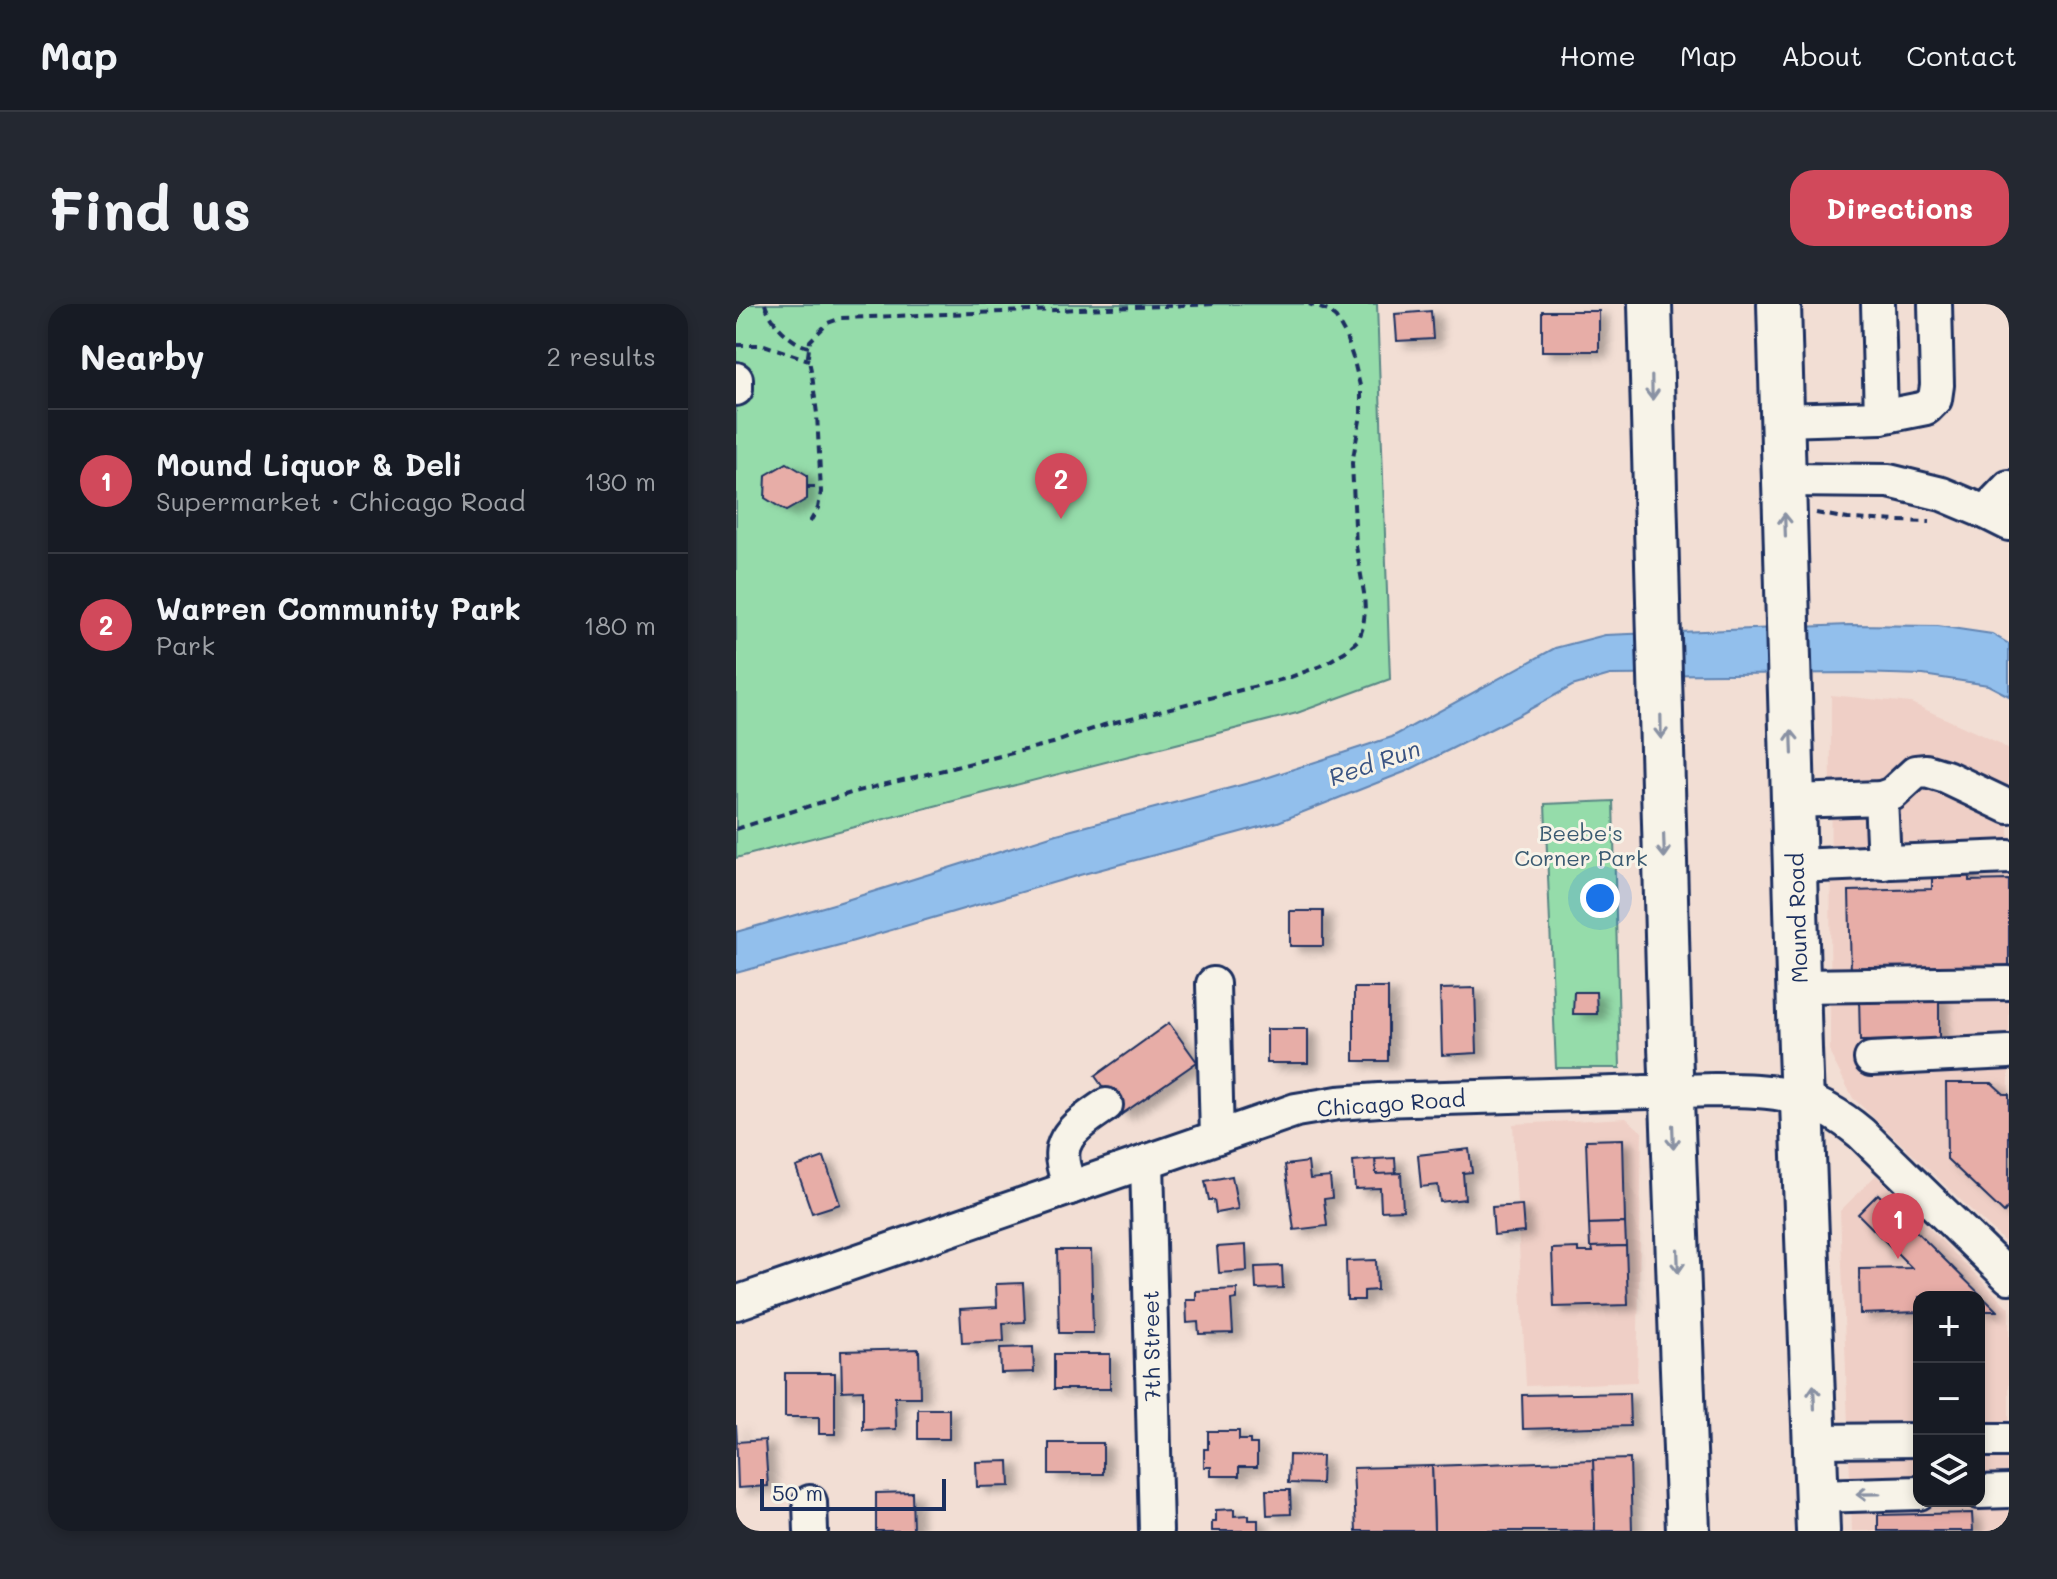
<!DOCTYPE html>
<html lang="en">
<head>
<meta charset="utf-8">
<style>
	body { margin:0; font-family:Mali,sans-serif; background:#242831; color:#f1f3f6 }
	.controls { position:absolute; right:24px; bottom:24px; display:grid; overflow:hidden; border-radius:16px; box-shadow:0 4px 12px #0003 }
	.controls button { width:72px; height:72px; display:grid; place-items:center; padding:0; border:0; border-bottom:2px solid #363941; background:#171b24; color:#f1f3f6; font:40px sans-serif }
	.scale { position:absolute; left:24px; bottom:20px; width:186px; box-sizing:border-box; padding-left:8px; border:4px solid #1b2f5e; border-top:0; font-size:22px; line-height:28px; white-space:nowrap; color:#1b2f5e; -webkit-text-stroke:6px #f7f3e8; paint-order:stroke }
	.you { position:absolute; left:864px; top:594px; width:28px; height:28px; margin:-20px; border:6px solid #fff; border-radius:50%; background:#1a73e8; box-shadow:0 0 0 12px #1a73e833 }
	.badge { display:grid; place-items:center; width:52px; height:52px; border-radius:50%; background:#d1495b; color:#fff; font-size:26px; font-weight:700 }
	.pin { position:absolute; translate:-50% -66px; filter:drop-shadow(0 2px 4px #0008) }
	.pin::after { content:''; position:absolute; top:42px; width:28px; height:24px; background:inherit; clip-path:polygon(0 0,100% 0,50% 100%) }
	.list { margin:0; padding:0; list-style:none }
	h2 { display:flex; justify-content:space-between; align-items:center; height:104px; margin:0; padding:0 32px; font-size:34px }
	h2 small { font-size:26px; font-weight:400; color:#9ea1a6 }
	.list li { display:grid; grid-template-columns:52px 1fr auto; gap:24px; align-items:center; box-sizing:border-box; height:144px; padding:0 32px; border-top:2px solid #363941 }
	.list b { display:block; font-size:30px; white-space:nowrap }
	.list p { margin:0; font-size:26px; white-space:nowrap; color:#9ea1a6 }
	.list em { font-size:26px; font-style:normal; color:#9ea1a6 }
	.icon { flex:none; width:44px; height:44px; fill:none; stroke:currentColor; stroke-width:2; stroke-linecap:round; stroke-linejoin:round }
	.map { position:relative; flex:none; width:1273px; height:1227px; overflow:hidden; border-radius:24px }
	header { display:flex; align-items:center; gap:48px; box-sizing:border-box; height:112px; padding:0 40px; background:#171b24; border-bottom:2px solid #363941 }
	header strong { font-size:38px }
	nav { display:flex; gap:44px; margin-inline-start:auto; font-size:28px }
	.intro { display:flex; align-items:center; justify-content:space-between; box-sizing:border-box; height:192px; padding:0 48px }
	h1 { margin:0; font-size:56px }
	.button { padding:20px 36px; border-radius:24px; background:#d1495b; color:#fff; font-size:28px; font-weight:700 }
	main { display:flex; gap:48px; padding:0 48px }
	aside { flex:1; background:#171b24; border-radius:24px; box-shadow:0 4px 12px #0003 }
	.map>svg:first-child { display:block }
	.built { fill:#efcfc6; fill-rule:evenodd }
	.green { fill:#95dcaa; stroke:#588684; stroke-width:2 }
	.water { fill:#92bfec; stroke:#6285b3; stroke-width:2 }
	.building { fill:#e7ada7; stroke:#1b2f5e; stroke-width:2; filter:url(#shadow) }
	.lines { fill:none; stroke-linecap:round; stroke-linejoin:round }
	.minor-casing { stroke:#1b2f5e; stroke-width:38 }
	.major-casing { stroke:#1b2f5e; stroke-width:48 }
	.path { stroke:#1b2f5e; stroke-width:4; stroke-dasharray:8 6; stroke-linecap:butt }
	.minor { stroke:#f7f3e8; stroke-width:32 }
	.major { stroke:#f7f3e8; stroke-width:42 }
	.oneway { stroke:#8991a3 }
	.labels { text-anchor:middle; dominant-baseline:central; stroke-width:6; stroke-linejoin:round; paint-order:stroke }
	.park-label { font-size:22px; fill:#3a5a71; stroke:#f7f3e8 }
	.street-label { font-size:22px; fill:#1b2f5e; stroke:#f7f3e8 }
	.water-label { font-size:24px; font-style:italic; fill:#395382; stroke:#f7f3e8 }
</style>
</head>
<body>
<header>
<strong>Map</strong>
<nav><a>Home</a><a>Map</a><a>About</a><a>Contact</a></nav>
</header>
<div class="intro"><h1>Find us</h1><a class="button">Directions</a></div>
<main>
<aside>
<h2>Nearby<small>2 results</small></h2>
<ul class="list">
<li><span class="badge">1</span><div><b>Mound Liquor &amp; Deli</b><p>Supermarket · Chicago Road</p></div><em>130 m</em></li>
<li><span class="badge">2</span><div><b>Warren Community Park</b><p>Park</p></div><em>180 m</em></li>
</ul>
</aside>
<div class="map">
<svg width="1273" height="1227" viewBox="0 0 1273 1227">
	<defs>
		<filter id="shadow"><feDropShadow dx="9" dy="5" stdDeviation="4" flood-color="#0004"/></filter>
	</defs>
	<rect width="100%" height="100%" fill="#f2ded4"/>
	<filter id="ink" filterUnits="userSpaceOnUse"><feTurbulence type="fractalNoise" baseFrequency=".0125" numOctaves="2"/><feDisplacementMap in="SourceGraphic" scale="16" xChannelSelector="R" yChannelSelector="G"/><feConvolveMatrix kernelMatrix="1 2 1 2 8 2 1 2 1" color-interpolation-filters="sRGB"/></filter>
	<g filter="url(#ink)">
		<!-- built -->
		<g class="built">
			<polygon points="1095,391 1175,399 1263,439 1273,446 1273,942 1117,794 1094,750"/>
			<polygon points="890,814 906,828 901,1078 790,1082 777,820"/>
			<path d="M1140,871l133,133v223h-157l-12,-320zM1183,993h60v204h-60z"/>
		</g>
		<!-- green -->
		<g class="green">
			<polygon points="0,0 641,0 654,375 561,409 229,494 0,554"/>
			<polygon points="877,497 884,764 820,764 809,500"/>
		</g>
		<!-- water -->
		<polygon class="water" points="1112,321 1202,322 1256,330 1273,340 1273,392 1252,381 1187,371 1122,369 874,371 836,382 785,410 671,467 542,518 340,572 111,639 0,669 0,628 101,599 321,530 524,476 656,433 819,344 869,331"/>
		<!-- building -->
		<g class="building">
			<polygon points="695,7 697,35 661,37 659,10"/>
			<rect x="806" y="7" width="57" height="40"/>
			<polygon points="51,159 71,171 71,195 50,207 29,194 30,171"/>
			<polygon points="1233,563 1233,577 1273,576 1273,667 1115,670 1113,587 1196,585 1196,564"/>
			<rect x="554" y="607" width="33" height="35"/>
			<rect x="618" y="684" width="34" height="73"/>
			<polygon points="739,684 741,749 706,751 704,685"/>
			<polygon points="838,688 860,688 861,710 837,710"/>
			<polygon points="1203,691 1203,736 1124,737 1123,692"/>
			<polygon points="433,719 461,758 386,810 359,772"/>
			<rect x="531" y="725" width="41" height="34"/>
			<polygon points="1210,779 1256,779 1268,790 1273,790 1273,903 1268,909 1211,855"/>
			<polygon points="887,835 889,919 853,920 850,836"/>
			<polygon points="733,845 736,868 727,869 729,895 704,898 702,881 685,883 682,851"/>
			<polygon points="88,853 104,900 76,909 60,863"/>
			<polygon points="659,854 660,870 640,870 639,855"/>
			<polygon points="639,855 640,870 665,869 667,906 645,907 644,884 619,885 617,857"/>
			<polygon points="572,858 574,875 594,873 596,894 588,895 591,922 558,926 549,861"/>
			<polygon points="496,872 502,905 480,909 478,896 473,896 469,877"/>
			<polygon points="1142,890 1261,1007 1243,1007 1243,993 1183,993 1183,1008 1124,1010 1123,965 1176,964 1122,910"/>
			<polygon points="786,901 788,928 758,931 756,903"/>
			<polygon points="889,919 890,942 854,943 853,920"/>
			<polygon points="510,941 511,967 483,969 481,943"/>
			<polygon points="890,942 892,1001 818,1003 816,945 842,944 842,948 857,948 856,943"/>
			<polygon points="321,946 355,946 357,1029 323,1029"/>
			<polygon points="640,956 641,986 628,987 628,996 611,996 610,957"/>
			<polygon points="546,962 547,984 520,985 519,963"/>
			<polygon points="287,979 289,1018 267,1019 268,1037 226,1039 224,1005 261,1003 260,980"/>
			<polygon points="501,985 501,995 495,996 497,1029 463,1030 462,1018 451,1019 450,996 460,996 460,987"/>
			<polygon points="297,1043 298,1068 265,1069 264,1044"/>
			<polygon points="183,1045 184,1093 159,1093 160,1125 127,1126 127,1086 106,1087 105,1047"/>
			<rect x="318" y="1050" width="56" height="35"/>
			<polygon points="49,1069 99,1069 99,1130 83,1130 83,1113 49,1113"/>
			<polygon points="893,1089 894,1122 787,1125 786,1091"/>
			<rect x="182" y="1105" width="31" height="30"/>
			<polygon points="0,1121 1,1138 29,1136 32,1182 2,1184"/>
			<polygon points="472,1127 503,1127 503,1136 514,1136 514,1140 521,1140 521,1163 503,1163 503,1172 475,1172 475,1163 468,1163 468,1145 472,1145"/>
			<rect x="313" y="1139" width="54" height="31"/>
			<polygon points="553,1151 586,1152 585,1180 552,1179"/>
			<polygon points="894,1155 896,1227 859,1227 857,1156"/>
			<polygon points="857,1156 859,1227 698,1227 696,1162"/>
			<polygon points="273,1157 274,1182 241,1183 240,1158"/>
			<polygon points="696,1162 698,1227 620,1227 617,1164"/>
			<polygon points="530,1186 554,1186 555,1210 531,1211"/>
			<polygon points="176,1188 177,1227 140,1227 140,1189"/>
			<polygon points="498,1205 498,1212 513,1211 513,1216 522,1216 522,1227 476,1227 476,1217 480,1217 480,1206"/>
			<polygon points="1236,1209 1237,1227 1142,1227 1142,1211"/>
		</g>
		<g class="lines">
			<!-- minor casing -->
			<g class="minor-casing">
				<g id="minor">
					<polyline points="0,75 0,85"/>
					<polyline points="1145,113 1190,104 1199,95 1201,81 1199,0"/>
					<polyline points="1046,116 1145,113 1142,0"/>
					<polyline points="1048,176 1153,177 1206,190 1249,208 1273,220"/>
					<polyline points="1249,208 1273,183"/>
					<polyline points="1145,494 1148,559"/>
					<polyline points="1057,497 1145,494 1156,490 1180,468 1190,467 1210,473 1273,503"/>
					<polyline points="1060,562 1273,553"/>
					<polyline points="477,680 481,833"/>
					<polyline points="1063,682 1273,679"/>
					<polyline points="1135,755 1273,748"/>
					<polyline points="411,857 420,1227"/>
					<path d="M334,884c-2,-9 -6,-17 -7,-25 -6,-28 23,-44 43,-58"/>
					<path d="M0,999l560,-193 42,-7 41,-3 336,-10c61,0 97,2 146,43l148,144"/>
					<polyline points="1243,1136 1273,1136"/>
					<polyline points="1079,1137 1183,1136"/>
					<polyline points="1243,1188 1273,1187"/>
					<polyline points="1081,1192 1183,1189"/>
					<polyline points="74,1198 75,1227"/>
				</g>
			</g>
			<!-- major casing -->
			<g class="major-casing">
				<g id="major">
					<polyline points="914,0 934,742 952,1227"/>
					<polyline points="1043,0 1064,745 1082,1227"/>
				</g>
			</g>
			<!-- path -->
			<g class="path">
				<path d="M29,0c5,17 26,40 44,43"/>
				<polyline points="0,41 28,41 73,56"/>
				<polyline points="71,183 85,183"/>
				<polyline points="1080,209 1112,215 1194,218"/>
				<polyline points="74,218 82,204 85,188 81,110 76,71 72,52 74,37 92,19 105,14 480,0"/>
				<polyline points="0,525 118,488 317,439 368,421 552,374 587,361 610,347 623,335 627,323 629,307 628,289 620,242 616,159 625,111 625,86 618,57 609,30 600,14 592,7 573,0"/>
			</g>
			<!-- minor -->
			<use href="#minor" class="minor"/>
			<!-- major -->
			<use href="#major" class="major"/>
		</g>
		<!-- one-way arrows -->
		<defs><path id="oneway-shaft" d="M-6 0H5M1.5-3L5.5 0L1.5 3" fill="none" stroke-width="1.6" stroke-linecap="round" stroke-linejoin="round" transform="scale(2)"/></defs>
		<g class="oneway">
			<use href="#oneway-shaft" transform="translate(916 84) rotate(89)"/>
			<use href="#oneway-shaft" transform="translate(1049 221) rotate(-92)"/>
			<use href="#oneway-shaft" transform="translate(925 423) rotate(89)"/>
			<use href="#oneway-shaft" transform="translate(1056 438) rotate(-92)"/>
			<use href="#oneway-shaft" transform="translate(928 542) rotate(88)"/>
			<use href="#oneway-shaft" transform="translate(937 833) rotate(88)"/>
			<use href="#oneway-shaft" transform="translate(942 957) rotate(88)"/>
			<use href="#oneway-shaft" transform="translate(1078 1093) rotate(-92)"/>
			<use href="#oneway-shaft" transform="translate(1132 1190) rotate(179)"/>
		</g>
	</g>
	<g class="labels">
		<!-- park labels -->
		<g class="park-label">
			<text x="845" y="528">Beebe's<tspan x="845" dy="25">Corner Park</tspan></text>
		</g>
		<!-- street labels -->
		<g class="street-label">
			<text transform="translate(1061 614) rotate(-92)">Mound Road</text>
			<text transform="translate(655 799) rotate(-4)">Chicago Road</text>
			<text transform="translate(415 1042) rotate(-91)">7th Street</text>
		</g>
		<!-- water labels -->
		<g class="water-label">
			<text transform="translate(638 458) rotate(-19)">Red Run</text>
		</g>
	</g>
</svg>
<div class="controls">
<button>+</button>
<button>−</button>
<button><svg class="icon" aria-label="layers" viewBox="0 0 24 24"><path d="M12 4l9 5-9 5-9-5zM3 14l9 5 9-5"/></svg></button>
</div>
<div class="scale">50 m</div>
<div class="you"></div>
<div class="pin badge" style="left:1162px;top:955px">1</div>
<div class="pin badge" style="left:325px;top:215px">2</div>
</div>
</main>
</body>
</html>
